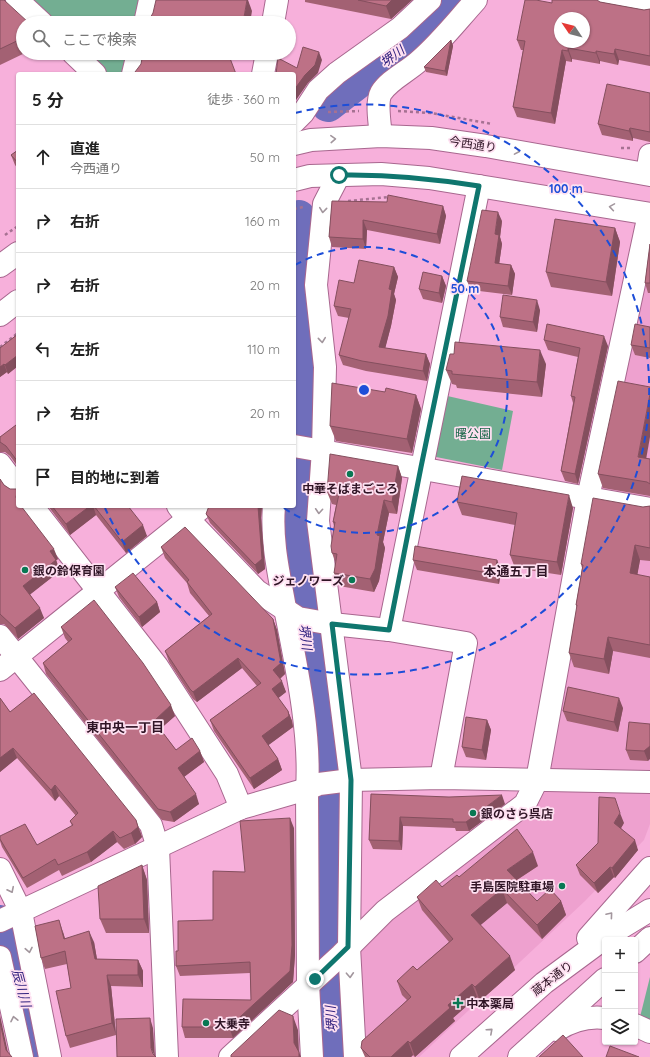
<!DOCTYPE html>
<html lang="ja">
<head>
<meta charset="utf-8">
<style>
	body { margin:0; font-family:Quicksand,"Noto Sans JP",sans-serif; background:#f6f6f6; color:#222 }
	.controls { position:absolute; right:12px; bottom:12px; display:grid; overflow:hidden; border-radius:4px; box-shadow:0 1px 3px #0004 }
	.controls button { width:36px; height:36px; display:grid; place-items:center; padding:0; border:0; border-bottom:1px solid #e0e0e0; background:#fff; color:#222; font:20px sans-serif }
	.compass { position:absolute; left:554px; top:12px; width:36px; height:36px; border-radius:50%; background:#fff; box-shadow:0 1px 3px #0004; rotate:305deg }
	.stop { position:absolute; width:12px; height:12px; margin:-9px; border:3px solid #0f766e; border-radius:50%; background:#fff }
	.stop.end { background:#0f766e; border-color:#fff; box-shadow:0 1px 4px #0008 }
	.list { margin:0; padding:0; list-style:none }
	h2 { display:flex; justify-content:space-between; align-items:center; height:52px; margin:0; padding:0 16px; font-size:17px }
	h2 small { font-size:13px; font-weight:400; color:#767676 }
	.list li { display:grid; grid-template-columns:26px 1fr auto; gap:12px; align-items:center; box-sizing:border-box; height:64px; padding:0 16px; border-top:1px solid #e0e0e0 }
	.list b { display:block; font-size:15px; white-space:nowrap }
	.list p { margin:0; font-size:13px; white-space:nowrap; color:#767676 }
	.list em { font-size:13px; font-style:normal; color:#767676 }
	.icon { flex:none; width:22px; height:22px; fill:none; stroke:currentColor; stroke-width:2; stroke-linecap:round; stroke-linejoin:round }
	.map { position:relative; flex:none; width:650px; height:1057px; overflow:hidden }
	.search { position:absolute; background:#fff; box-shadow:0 1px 3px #0004; left:16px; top:16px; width:280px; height:44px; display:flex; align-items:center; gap:10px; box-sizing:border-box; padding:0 14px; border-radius:22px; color:#767676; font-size:15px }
	.panel { position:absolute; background:#fff; box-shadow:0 1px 3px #0004; left:16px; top:72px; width:280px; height:436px; border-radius:4px }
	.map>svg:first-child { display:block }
	.built { fill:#eea1cf }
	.green { fill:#73ae92 }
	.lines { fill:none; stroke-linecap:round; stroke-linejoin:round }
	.river { stroke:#6f6ebb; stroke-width:34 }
	.minor-casing { stroke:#a8678f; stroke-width:24 }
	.path { stroke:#a67192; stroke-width:2.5; stroke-dasharray:3 3; stroke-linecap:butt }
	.minor { stroke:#fff; stroke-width:22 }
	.wall { fill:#a36173 }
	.shaded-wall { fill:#844f5e }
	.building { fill:#bd7186; stroke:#844f5e; fill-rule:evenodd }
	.oneway { stroke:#a2969d }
	.route { stroke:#0f766e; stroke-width:5 }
	.ring { fill:none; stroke:#1d4ed8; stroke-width:2; stroke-dasharray:7 5 }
	.poi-dot { fill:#087853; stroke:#fee0f1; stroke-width:1.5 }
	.labels { text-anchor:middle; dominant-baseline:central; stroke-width:3.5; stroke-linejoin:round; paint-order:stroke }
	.street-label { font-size:12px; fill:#301526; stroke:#fee0f1 }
	.park-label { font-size:12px; fill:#176547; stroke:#fee0f1 }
	.poi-label { font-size:12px; font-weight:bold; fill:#301526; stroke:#fee0f1; text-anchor:start }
	.water-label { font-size:13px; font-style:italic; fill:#32227f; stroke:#fee0f1 }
	.neighbourhood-label { font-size:13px; font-weight:bold; fill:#301526; stroke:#fee0f1 }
	.centre { fill:#1d4ed8; stroke:#fee0f1; stroke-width:2 }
	.ring-label { font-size:12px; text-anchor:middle; font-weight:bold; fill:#1d4ed8; stroke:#fee0f1; stroke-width:3.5; stroke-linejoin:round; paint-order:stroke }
</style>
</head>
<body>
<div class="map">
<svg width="650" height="1057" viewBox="0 0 650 1057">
	<rect width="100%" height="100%" fill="#f7b0db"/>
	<!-- built -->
	<polygon class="built" points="650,246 650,824 644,840 585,901 419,1057 365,1057 353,948 536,802"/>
	<!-- green -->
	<g class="green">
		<polygon points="26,0 143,0 138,23 50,23"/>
		<polygon points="82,53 131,53 126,74 104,74"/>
		<polygon points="443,395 513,411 502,470 431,456"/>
		<polygon points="650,977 650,1024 640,1017"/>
	</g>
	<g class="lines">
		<!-- river -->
		<g class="river">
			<polyline points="328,105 408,43 451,0"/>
			<polyline points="299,217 302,278 312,378 299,466 296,527 300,598 313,675 328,800 323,879 328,985 335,1057"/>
			<path d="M0,922c9,23 20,46 26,70 6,22 5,43 9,65"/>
		</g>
		<!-- minor casing -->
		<g class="minor-casing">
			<g id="minor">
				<polyline points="17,0 42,23"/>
				<polyline points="606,0 650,8"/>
				<polyline points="145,23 150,0"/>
				<polyline points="273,23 277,0"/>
				<polyline points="73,53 95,74"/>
				<polyline points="133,74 138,53"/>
				<polyline points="263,74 267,53"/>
				<polyline points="294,122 303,113 318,90 337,73 400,28 430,0"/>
				<path d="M381,136c-1,-10 -5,-34 0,-43 8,-13 26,-21 38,-32 21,-18 38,-40 57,-61"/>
				<polyline points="294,144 311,140 381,136 431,138 486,146 650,175"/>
				<polyline points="647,174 650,155"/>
				<polyline points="339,175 324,204 316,285 325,367 323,450 318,521 351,780 349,947 355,1057"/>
				<polyline points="294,180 310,176 381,174 429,178 650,214"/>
				<polyline points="0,266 18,253"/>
				<polyline points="0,315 18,301"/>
				<polyline points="294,446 650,509"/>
				<polyline points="0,464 18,488"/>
				<polyline points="32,506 157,666 227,774 241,808"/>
				<polyline points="178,506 188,519 257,591 298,618 332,624 389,630 466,643 441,778"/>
				<path d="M274,506c-3,35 5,68 11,102 11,57 26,125 22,181l1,195 4,73"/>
				<polyline points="389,630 479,186"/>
				<polyline points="0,636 151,825 158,848 167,1057"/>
				<polyline points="0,670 204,506"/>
				<polyline points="0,869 21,912 50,1057"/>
				<polyline points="0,921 241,808 307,789 319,784 351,780 441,778 650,782"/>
				<polyline points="588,938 650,868"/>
				<polyline points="635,952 650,938"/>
				<polyline points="0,957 22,1057"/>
				<polyline points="635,1025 650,1032"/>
				<path d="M557,1030c14,-9 31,-14 48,-12"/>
				<polyline points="230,1057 341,955 385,911 525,804 537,780 588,498 649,214"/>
				<polyline points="461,1057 544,983 609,935 650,910"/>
				<polyline points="519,1057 605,979"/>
			</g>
		</g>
		<!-- path -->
		<g class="path">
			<polyline points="398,111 431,113 492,124"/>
			<polyline points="328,112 359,111"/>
			<polyline points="621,148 632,148"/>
			<polyline points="348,201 389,197"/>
			<polyline points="294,209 303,207"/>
			<polyline points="5,235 18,226"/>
			<polyline points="0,347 18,333"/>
		</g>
		<!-- minor -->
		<use href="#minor" class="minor"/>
	</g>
	<!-- wall -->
	<g class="wall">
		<polygon points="0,0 23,23 23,53 25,53 0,65"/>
		<polygon points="305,0 412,0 391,19 305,2"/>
		<polygon points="600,2 644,10 650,9 650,66 619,60 618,65 600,61 600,64 572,59 572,62 566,61 555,124 517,117 513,107 523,50 521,50 517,40 552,3"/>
		<polygon points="451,40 453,46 447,76 426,72 424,67"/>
		<polygon points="650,93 650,142 633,138 633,141 602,135 598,124"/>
		<polygon points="18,150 18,169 15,165 11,155"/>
		<polygon points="332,201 443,206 446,216 440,244 367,230 366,249 332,247 329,237"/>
		<polygon points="502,221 500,237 502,244 499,264 511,265 515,274 512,295 471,290 467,281"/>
		<polygon points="615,228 620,242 612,296 551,287 546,272"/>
		<polygon points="650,244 650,293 648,293 645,283"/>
		<polygon points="394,267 398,277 394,294 396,300 391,326 385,348 426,354 430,364 427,381 366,371 343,365 339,355 349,318 338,316 334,306 354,283"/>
		<polygon points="442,276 446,286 442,303 423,299 419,289"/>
		<polygon points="540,310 537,332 503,327 500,317"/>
		<polygon points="650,327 650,358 635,355 631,345"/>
		<polygon points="18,334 18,366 8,374 7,372 0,377 0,348"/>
		<polygon points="544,340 608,346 578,484 565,481 561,471 573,403 571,396 578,357 548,350"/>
		<polygon points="546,364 542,397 457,388 456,385 452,384 446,370"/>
		<polygon points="385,392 416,395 421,409 412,453 336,441 330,426"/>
		<polygon points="18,426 18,467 10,456 5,452 0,452 0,437"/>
		<polygon points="646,458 650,459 650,496 603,488 598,474"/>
		<polygon points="398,466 402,478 397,514 389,513 383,542 385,548 379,581 374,592 339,586 334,573 336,563 332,553 334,526 333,522 336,505 332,504 327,492"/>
		<polygon points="0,479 4,485 10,489 18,489 18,506 58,559 56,560 60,571 30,594 44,618 18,639 4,624 0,624"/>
		<polygon points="457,502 573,508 561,575 515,568 510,555 515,525 462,515"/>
		<polygon points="48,506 128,506 147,536 126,553 96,515 70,535"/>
		<polygon points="209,506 262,506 261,518 265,569 258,574 210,523 206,514"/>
		<polygon points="649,506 650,506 650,561 640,560 637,575 650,577 650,658 613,651 609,674 574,667 569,653 577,608 576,605 582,568 581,564 643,507"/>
		<polygon points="161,547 273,619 277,630 285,674 280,679 286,692 278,698 288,711 292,721 293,727 268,745 278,759 282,770 254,789 214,731 210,720 257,686 242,668 197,702 193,699 169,662 165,651 209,616 190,593 187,583 165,558"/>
		<polygon points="413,560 497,560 501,570 499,584 417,570"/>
		<polygon points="115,587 157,602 160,612 142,627 119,597"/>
		<polygon points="61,627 175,716 160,729 176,750 200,751 204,762 184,777 199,804 174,822 162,820 46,674 43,663 68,642 65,638"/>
		<polygon points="0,698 10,712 140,831 142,837 135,844 124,849 117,842 91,862 62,876 59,870 27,888 2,847 0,841 0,836 37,845 72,826 70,821 76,816 59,796 55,801 17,758 0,772"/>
		<polygon points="623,708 618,732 567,721 563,711"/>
		<polygon points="487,720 491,730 486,760 466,757 462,747"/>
		<polygon points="650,724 648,761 630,760 626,750"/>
		<polygon points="371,794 505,804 469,831 456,831 455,828 403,826 402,850 373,849 369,840"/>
		<polygon points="624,823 621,828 638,850 615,878 614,877 598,893 580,875 576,865"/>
		<polygon points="294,828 295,955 293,982 233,1038 185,1038 182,1027 251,1000 250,973 180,976 176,966 178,951 213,920 245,872"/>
		<polygon points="142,865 147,880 149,933 106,933 100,919"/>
		<polygon points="538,866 517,880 537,901 561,901 566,915 542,939 507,903 480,925 515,970 480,1001 477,997 453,1018 455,1021 415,1057 413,1055 411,1057 365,1057 361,1048 407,1000 402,995 397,981 417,970 449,942 422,910 417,897 442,887 459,877"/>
		<polygon points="63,932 65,938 94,942 97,959 138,960 143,971 143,987 111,986 116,1035 70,1048 66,1036 71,988 67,964 45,969 41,958"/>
	</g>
	<!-- shaded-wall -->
	<g class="shaded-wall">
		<polygon points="247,0 248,0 252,11 250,23 243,23"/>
		<polygon points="392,0 412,0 391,19 386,6"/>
		<polygon points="451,40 453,46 447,76 445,71"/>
		<polygon points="568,48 572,59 572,62 568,51"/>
		<polygon points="615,49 619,60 618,65 614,54"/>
		<polygon points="562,50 566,61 555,124 551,113"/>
		<polygon points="596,51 600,61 600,64 596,53"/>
		<polygon points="319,52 322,60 318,73 308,83 294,103 294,90"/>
		<polygon points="630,128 633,138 633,141 629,131"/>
		<polygon points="443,206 446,216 440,244 437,234"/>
		<polygon points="498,212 502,221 500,237 502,244 498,272 495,263 495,234"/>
		<polygon points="363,220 367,230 366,249 363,239"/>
		<polygon points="615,228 620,242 612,296 606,282"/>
		<polygon points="511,265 515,274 512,295 508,286"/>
		<polygon points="394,267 398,277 394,294 396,300 391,326 383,357 379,347 389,289"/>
		<polygon points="442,276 446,286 442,303 439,293"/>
		<polygon points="537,300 540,310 537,332 533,322"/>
		<polygon points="604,336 608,346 578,484 575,474"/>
		<polygon points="540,350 546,364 542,397 537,382"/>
		<polygon points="426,354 430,364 427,381 423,371"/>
		<polygon points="18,355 18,366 8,374 5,365"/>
		<polygon points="4,364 7,372 0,377 0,367"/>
		<polygon points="650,394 650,437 644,471 638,457"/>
		<polygon points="416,395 421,409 412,453 407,439"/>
		<polygon points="398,466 402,478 397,514 392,502"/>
		<polygon points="18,489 18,503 16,497"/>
		<polygon points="569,495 573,508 561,575 557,562"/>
		<polygon points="384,500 389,513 383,542 385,548 379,581 374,592 370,579 377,535"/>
		<polygon points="90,506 93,506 96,515 70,535 66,524"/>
		<polygon points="258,506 262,506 261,518 265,569 258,574 255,565"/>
		<polygon points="143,525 147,536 126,553 122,542"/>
		<polygon points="635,545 640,560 635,588 630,573"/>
		<polygon points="54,549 58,559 54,562 50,551"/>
		<polygon points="56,560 60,571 27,597 23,586"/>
		<polygon points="497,560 501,570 499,584 495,574"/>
		<polygon points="157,602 160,612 142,627 139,617"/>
		<polygon points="40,608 44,618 18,639 15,628"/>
		<polygon points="273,619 277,630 285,674 277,681 273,670"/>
		<polygon points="608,637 613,651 609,674 604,659"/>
		<polygon points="238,658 242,668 197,702 193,692"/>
		<polygon points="282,681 286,692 276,700 272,689"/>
		<polygon points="619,698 623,708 618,732 614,722"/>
		<polygon points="171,705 175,716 158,731 154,721"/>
		<polygon points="288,711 292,721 293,727 266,747 262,736"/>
		<polygon points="487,720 491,730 486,760 482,750"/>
		<polygon points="650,746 650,759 648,761 644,751"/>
		<polygon points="13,748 17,758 0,772 0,758"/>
		<polygon points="200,751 204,762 181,779 178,768"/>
		<polygon points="278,759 282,770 254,789 250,778"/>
		<polygon points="55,785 59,796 55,801 51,790"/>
		<polygon points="196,794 199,804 174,822 170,812"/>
		<polygon points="502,795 505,804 469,831 466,822"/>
		<polygon points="620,813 624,823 618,833 614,823"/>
		<polygon points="400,817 403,826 402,850 399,841"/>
		<polygon points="290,818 294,828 295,955 293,982 233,1038 229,1027 290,971"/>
		<polygon points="136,820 142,837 135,844 131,833"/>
		<polygon points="113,831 117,842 91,862 87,852"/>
		<polygon points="635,840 638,850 615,878 612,868"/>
		<polygon points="533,852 538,866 512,883 507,870"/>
		<polygon points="142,865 147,880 149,933 144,919"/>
		<polygon points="610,867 614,877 598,893 594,883"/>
		<polygon points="502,889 507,903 476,929 471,915"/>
		<polygon points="561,901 566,915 542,939 537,925"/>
		<polygon points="59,920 63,932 68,951 64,939"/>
		<polygon points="89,931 94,942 99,971 95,959"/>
		<polygon points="510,956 515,970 480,1001 475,987"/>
		<polygon points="138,960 143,971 143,987 138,975"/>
		<polygon points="107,975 111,986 116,1035 112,1023"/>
		<polygon points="472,984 477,997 453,1018 455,1021 415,1057 410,1043 448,1005"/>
		<polygon points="0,1015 9,1057 6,1050 0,1022"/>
		<polygon points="293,1016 298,1030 299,1052 301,1057 299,1057 294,1043"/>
		<polygon points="150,1018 153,1028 155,1057 151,1048"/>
		<polygon points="408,1041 413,1055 411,1057 391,1057"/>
	</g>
	<!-- building -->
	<g class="building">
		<polygon points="0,0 4,0 29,23 23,23 23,38 0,49"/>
		<polygon points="156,0 247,0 243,23 148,23 149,20 153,13"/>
		<polygon points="358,0 392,0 386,6"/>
		<path d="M525,0h11l16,3v-3h45l3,2 44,8 6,-1v47l-35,-7 -1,5 -18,-3v2l-28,-5v3l-6,-1 -11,63 -38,-6 12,-66 -8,-1zM560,18h24v24h-24z"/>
		<polygon points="451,40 445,71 424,67"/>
		<polygon points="303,47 319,52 315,65 305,75 294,90 294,74 276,74 278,58 297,68"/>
		<polygon points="143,53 228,53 236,74 135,74 135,72 141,64"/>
		<polygon points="607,84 650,93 650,132 630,128 629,131 598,124"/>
		<polygon points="18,150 18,163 11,155"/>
		<polygon points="388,195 443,206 437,234 363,220 363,239 329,237 332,201 387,202"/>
		<polygon points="482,210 498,212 495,234 499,235 495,263 511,265 508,286 467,281"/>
		<polygon points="555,219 615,228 606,282 546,272"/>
		<polygon points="650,244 650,283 645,283"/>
		<polygon points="359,260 394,267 389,289 392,290 388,316 379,347 426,354 423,371 362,361 339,355 351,309 334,306 339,280 354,283"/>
		<polygon points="423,272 442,276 439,293 419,289"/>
		<polygon points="503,295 537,300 533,322 500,317"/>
		<polygon points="547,324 604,336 575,474 561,471 575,397 571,396 580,348 544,340"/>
		<polygon points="635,324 650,327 650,348 631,345"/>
		<polygon points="18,334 18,355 5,365 4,364 0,367 0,348"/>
		<polygon points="455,342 540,350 537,382 452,374 452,371 446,370 450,354 454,354"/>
		<polygon points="618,381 650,387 650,394 638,457 650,459 650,484 647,482 598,474"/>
		<polygon points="332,383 385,392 386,388 416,395 407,439 330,426"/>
		<polygon points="16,425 17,427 18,426 18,462 6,446 0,442 0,437"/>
		<polygon points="330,454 398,466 392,502 384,500 377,535 380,536 375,569 370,579 334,573 337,554 332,553 331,546 335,522 333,522 339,494 327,492"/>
		<polygon points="462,476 569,495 557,562 510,555 517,513 457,502"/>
		<polygon points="0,479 4,485 10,489 18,489 16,497 18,503 18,506 21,506 54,549 50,551 56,560 23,586 40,608 15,628 0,614"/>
		<polygon points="593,498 643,507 650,506 650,548 635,545 630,573 650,577 650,645 608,637 604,659 569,653 577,605 576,605 583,565 581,564"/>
		<polygon points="52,506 90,506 66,524"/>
		<polygon points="94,506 128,506 143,525 122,542"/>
		<polygon points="209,506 258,506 262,559 255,565 206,514"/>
		<polygon points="185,527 273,619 281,663 273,670 282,681 272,689 288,711 289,716 262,736 278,759 250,778 210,720 261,683 238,658 193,692 190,689 165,651 212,614 187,582 189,580 161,547"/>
		<polygon points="415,546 497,560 495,574 413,560"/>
		<polygon points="133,573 157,602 139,617 115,587"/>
		<polygon points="94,600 143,663 171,705 154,721 176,750 192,738 200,751 178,768 196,794 170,812 158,809 43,663 72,639 61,627"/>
		<polygon points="568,687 619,698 614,722 563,711"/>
		<polygon points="34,693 136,820 138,827 131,833 120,838 113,831 87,852 58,865 55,859 23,878 0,839 0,836 25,824 37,845 73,825 70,821 78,813 55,785 51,790 13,748 0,758 0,698 10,712"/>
		<polygon points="466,717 487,720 482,750 462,747"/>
		<polygon points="629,722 650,724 650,746 644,751 626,750"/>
		<polygon points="371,794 449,797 502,795 466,822 453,822 453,819 400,817 399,841 369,840"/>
		<polygon points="599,797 615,798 620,813 614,823 635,840 612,868 610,867 594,883 576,865 598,843"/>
		<polygon points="290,818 292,945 290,971 229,1027 182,1027 183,999 251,1000 250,962 176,966 176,951 178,951 178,921 213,920 213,871 245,872 240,821"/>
		<polygon points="517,829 533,852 507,870 537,901 550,889 561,901 537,925 502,889 471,915 510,956 475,987 472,984 448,1005 450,1008 410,1043 408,1041 391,1057 370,1057 361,1048 362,1041 411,997 397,981 413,966 417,970 453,939 417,897 436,880 442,887 457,875 459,877"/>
		<polygon points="142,865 144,919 100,919 98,886"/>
		<polygon points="59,920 64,939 89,931 95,959 138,960 138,975 107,975 112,1023 66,1036 56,991 71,988 65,951 41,958 35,926"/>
		<polygon points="279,1010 293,1016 294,1043 299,1052 299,1057 231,1057 231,1055"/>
		<polygon points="150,1018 151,1048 153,1054 156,1057 117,1057 116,1019"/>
		<polygon points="0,1022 6,1050 12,1057 0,1057"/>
		<polygon points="563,1035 583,1057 539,1057"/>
		<polygon points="610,1046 639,1057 606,1057"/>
	</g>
	<!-- one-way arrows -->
	<defs><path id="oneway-chevron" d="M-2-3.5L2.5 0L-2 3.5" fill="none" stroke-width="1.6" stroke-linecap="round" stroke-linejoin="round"/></defs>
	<g class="oneway">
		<use href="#oneway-chevron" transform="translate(333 139) rotate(-3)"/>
		<use href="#oneway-chevron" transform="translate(517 151) rotate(10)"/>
		<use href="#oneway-chevron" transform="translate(612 207) rotate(-171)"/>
		<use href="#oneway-chevron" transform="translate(323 210) rotate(96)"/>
		<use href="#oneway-chevron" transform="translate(322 340) rotate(84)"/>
		<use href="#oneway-chevron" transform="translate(319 511) rotate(94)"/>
		<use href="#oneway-chevron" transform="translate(11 890) rotate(64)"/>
		<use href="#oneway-chevron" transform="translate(610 915) rotate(-50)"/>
		<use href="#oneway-chevron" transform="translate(29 950) rotate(79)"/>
		<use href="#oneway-chevron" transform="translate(350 975) rotate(87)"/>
		<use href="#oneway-chevron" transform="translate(14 1019) rotate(-102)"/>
		<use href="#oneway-chevron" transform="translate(490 1031) rotate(-42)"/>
	</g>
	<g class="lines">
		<!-- route -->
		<path class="route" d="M315,979l33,-32 3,-167 -19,-156 57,6 32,-163 58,-281c-49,-8 -90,-12 -140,-11"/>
	</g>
	<!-- distance rings -->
	<g class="ring">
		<path d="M295 265A143 143 0 1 1 281 506"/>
		<path d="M295 113A285 285 0 1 1 105 508"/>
	</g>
	<!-- markers -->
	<g class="poi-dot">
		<circle cx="350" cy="474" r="4"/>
		<circle cx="25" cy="570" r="4"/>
		<circle cx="352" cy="580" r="4"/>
		<circle cx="473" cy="813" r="4"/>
		<circle cx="562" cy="886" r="4"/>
		<path d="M456 997h4v4h4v4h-4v4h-4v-4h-4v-4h4z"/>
		<circle cx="206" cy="1023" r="4"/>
	</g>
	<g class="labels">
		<!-- street labels -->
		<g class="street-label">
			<text transform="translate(473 144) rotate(8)">今西通り</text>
			<text transform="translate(552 978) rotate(-38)">蔵本通り</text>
		</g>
		<!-- park labels -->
		<g class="park-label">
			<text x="473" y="433">曙公園</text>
		</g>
		<!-- poi labels -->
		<g class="poi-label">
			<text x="350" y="488" text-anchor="middle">中華そばまごころ</text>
			<text x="33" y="570">銀の鈴保育園</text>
			<text x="344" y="580" text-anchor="end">ジェノワーズ</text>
			<text x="481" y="813">銀のさら呉店</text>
			<text x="554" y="886" text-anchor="end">手島医院駐車場</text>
			<text x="466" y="1003">中本薬局</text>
			<text x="214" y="1023">大乗寺</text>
		</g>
		<!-- water labels -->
		<g class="water-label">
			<text transform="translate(392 56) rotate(-37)">堺川</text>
			<text transform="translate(306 637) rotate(82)">堺川</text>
			<text transform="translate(22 988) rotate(75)">辰川川</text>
			<text transform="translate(331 1019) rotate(-95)">堺川</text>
		</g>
		<!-- neighbourhood labels -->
		<g class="neighbourhood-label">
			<text x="516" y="571">本通五丁目</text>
			<text x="125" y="727">東中央一丁目</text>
		</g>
	</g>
	<circle cx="364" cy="390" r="6" class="centre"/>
	<g class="ring-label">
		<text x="566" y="193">100 m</text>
		<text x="465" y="293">50 m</text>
	</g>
</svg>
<div class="controls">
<button>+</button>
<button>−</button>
<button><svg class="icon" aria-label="layers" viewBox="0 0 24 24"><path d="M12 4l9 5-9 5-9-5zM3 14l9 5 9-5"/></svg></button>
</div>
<svg class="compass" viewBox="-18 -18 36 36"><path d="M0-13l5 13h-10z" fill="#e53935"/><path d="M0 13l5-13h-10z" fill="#767676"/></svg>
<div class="stop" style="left:339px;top:175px"></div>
<div class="stop end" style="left:315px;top:979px"></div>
<div class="search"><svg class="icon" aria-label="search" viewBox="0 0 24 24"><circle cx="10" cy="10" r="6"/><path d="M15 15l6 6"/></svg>ここで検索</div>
<section class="panel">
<h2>5 分<small>徒歩 · 360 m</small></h2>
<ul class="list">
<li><svg class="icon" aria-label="ahead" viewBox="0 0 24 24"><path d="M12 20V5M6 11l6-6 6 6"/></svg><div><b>直進</b><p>今西通り</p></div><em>50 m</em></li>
<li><svg class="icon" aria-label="right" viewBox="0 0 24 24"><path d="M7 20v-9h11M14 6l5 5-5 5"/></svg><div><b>右折</b></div><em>160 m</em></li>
<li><svg class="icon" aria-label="right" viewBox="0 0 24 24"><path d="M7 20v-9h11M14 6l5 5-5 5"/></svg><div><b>右折</b></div><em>20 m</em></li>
<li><svg class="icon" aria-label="left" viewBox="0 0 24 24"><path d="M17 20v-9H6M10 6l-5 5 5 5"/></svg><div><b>左折</b></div><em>110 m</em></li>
<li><svg class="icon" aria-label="right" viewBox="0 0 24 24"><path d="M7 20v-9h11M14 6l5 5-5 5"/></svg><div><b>右折</b></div><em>20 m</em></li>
<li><svg class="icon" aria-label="arrive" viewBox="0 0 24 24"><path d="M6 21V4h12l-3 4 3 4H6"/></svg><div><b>目的地に到着</b></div></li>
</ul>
</section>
</div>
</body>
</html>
